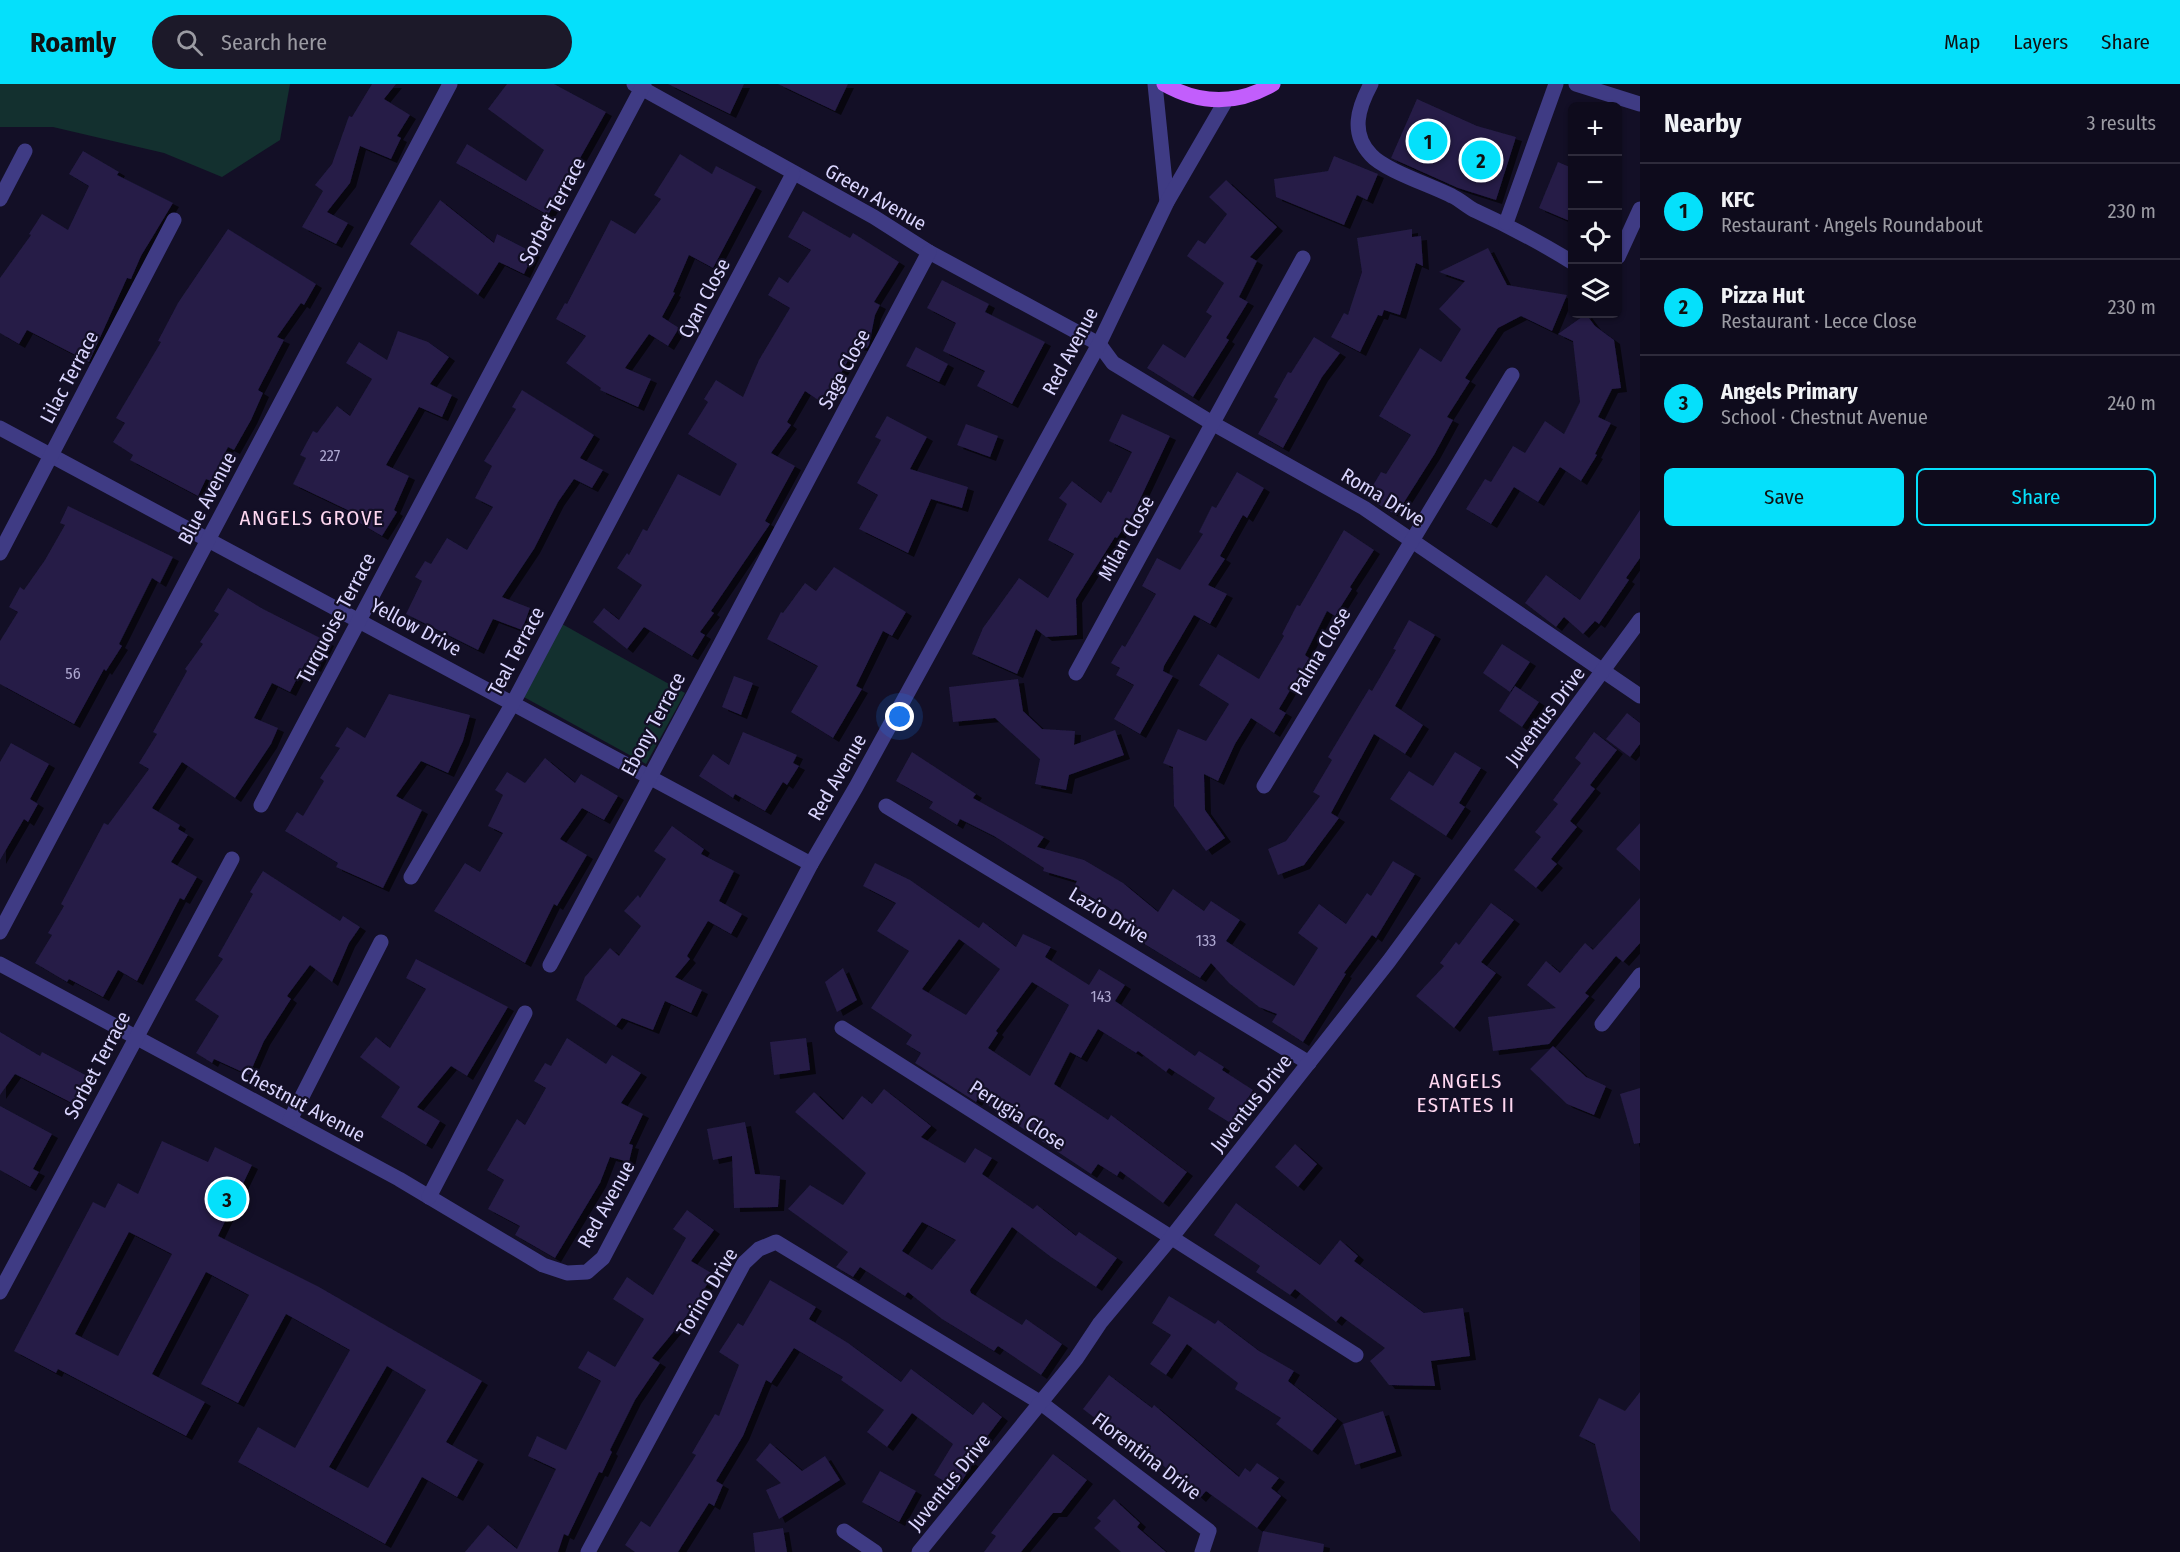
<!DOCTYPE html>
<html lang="en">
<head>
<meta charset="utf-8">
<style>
	body { margin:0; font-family:"Fira Sans Condensed",sans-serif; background:#1c1929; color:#f1f3f6 }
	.controls { position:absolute; right:18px; top:18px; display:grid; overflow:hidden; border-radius:9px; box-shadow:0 2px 4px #0004 }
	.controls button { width:54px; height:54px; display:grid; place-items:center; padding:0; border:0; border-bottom:2px solid #2e2b3b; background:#0e0b1c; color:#f1f3f6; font:30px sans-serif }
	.you { position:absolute; left:900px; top:633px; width:21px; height:21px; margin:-15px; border:4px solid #fff; border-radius:50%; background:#1a73e8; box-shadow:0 0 0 9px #1a73e833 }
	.badge { display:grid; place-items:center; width:39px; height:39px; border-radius:50%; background:#05e0fb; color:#111; font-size:20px; font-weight:700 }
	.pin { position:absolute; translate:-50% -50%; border:3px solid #fff; box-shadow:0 2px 6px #0006 }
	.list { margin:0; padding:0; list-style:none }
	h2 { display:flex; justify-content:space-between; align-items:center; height:78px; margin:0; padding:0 24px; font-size:26px }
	h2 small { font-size:20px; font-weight:400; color:#9b9ba3 }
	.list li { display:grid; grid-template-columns:39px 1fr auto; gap:18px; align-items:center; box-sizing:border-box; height:96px; padding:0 24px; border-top:2px solid #2e2b3b }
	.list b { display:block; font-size:22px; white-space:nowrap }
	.list p { margin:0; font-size:20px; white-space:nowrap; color:#9b9ba3 }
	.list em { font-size:20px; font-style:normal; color:#9b9ba3 }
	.actions { display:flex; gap:12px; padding:18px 24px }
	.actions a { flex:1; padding:14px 0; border:2px solid #05e0fb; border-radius:9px; text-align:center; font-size:21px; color:#05e0fb }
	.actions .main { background:#05e0fb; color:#111 }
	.icon { flex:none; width:33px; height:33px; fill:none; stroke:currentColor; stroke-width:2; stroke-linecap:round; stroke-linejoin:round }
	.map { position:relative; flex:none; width:1640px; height:1468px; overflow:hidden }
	header { display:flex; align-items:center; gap:36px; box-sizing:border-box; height:84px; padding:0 30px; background:#05e0fb; color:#111 }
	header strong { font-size:28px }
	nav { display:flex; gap:33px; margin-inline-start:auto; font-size:21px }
	.search { width:420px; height:54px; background:#1c1929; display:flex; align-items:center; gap:15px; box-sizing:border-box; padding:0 21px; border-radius:33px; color:#9b9ba3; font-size:22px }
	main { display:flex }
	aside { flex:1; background:#0e0b1c }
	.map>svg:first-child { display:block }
	.green { fill:#13302f }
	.building { fill:#251c46; fill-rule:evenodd; filter:url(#shadow) }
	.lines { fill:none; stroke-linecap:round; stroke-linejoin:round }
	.minor { stroke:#3f3b84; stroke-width:15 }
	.major { stroke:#c25efc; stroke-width:15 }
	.labels { text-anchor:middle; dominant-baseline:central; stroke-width:4.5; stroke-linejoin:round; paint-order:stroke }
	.number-label { font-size:16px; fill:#ada7d0 }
	.street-label { font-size:20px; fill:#dad5fe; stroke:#130f26 }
	.neighbourhood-label { font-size:21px; letter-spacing:1.5px; fill:#fed7f0; stroke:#130f26 }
</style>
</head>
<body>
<header>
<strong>Roamly</strong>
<div class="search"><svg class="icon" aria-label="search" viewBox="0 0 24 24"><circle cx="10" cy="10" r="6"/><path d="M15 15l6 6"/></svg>Search here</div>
<nav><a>Map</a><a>Layers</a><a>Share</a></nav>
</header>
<main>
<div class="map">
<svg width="1640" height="1468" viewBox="0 0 1640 1468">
	<defs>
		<filter id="shadow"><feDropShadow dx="6" dy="4" stdDeviation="0" flood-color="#0009"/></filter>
	</defs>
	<rect width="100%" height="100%" fill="#130f26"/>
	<!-- green -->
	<g class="green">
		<polygon points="0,0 290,0 280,56 222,93 164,69 53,43 0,43"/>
		<polygon points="562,540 685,609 646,680 522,612"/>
	</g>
	<!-- building -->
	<g class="building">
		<polygon points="372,0 396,0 384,15 410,31 397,52 401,54 391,75 360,62 350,99 327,128 348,139 336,160 302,143 323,107 315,101 332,80 349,32 352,33"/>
		<polygon points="507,0 554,0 606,28 548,131 456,79 467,60 526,97 544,66 488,25"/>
		<polygon points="668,0 744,0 730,30"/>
		<polygon points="778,0 848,0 835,27"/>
		<polygon points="1417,15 1477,42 1516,53 1496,116 1458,104 1391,74"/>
		<polygon points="83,67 119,88 117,91 173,119 141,172 131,195 127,194 89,278 27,246 19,260 0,249 0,194 31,151 29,150 42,130 68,146 89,102 69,90"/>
		<polygon points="680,70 712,90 716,82 756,103 713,184 689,171 673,208 675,209 662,233 679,244 668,262 649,250 625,284 651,295 638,323 600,306 601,304 566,279 586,252 556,235 565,219 567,220 611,136 635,150 661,115 654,111"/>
		<polygon points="1334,72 1378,90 1367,116 1357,111 1344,141 1276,113 1274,95 1328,87"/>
		<polygon points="1558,78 1572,84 1572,138 1539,124"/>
		<polygon points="1226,96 1277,143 1250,173 1257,177 1239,213 1248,218 1226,254 1229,256 1193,313 1147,284 1163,260 1185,274 1212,232 1206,228 1224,199 1187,172 1198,156 1205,160 1227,130 1209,113"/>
		<polygon points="440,116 494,159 497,150 534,169 524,190 499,178 478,211 410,160"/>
		<polygon points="803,127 850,154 853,149 899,178 874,218 880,221 875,231 869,261 867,264 856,262 824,320 805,307 787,338 791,341 771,369 795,382 765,437 770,440 711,527 714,529 700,548 705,551 692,572 644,543 627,565 593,538 604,524 619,536 642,501 617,484 627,469 629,471 643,445 647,447 678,390 720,412 737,380 688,350 708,318 704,315 716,296 743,313 759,276 790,224 768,211 779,193 788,199 811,166 788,153"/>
		<polygon points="228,145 316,200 304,221 301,219 277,253 284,256 258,306 263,309 251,336 234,366 228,363 211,397 206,395 198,412 130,376 133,371 113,358 125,339 116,334 161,258 158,257 178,219"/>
		<polygon points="1412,145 1412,153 1421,152 1423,182 1416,179 1400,231 1384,226 1382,232 1378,231 1360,268 1331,253 1344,229 1348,231 1362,188 1357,154"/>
		<polygon points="1488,164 1507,201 1567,211 1552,247 1521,232 1498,244 1465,294 1470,297 1447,333 1453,336 1434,371 1396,431 1366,413 1381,388 1386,390 1411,351 1379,332 1420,264 1441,278 1461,245 1439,225 1465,197 1439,188"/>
		<polygon points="942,196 989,220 985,228 1045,258 1012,320 977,302 985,287 943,267 956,239 927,224"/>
		<polygon points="1586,230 1595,242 1614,256 1621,304 1612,305 1598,333 1611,339 1595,370 1597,371 1581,397 1560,383 1538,418 1514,403 1491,440 1466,425 1485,395 1491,398 1513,362 1525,369 1545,337 1564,350 1580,318 1573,257 1558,250"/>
		<polygon points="398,247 428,258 449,273 430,300 452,311 442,333 419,323 386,381 409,392 394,426 397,428 382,452 353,435 356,430 293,400 306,374 300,371 313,347 317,349 337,322 350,332 372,295 346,279 359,258 387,276"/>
		<polygon points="1314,253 1340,269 1322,293 1283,364 1258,350 1278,315 1274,313 1288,288 1291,289"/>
		<polygon points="916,263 948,280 939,298 906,282"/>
		<polygon points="522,306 594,351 580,374 603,386 592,404 574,395 558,418 534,465 502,513 530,524 522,546 493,535 478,566 406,530 422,497 415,493 425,477 431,480 447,454 467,466 493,423 475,414 492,382 484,377 516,325 512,323"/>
		<polygon points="1122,330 1170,352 1133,430 1117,454 1115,453 1076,515 1077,551 1046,553 1036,545 1017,590 972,570 983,544 1019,494 1048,514 1074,470 1048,456 1067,420 1059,414 1072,397 1101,419 1108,407 1111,409 1132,368 1109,357"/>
		<polygon points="887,332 927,353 910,385 968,403 962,424 931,415 908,469 859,445 878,411 857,399 881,356 875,353"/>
		<polygon points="966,340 998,352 990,373 957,361"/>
		<polygon points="1237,388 1264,404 1247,434 1243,431 1220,472 1225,475 1208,501 1227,510 1210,540 1194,531 1164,582 1163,587 1173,592 1140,650 1114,635 1134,601 1116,591 1120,584 1111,579 1122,561 1125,563 1156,510 1142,502 1157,474 1180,486 1203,450 1199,448 1212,422 1216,424"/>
		<polygon points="68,422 173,473 160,499 152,494 119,560 122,562 106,587 104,585 74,640 0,600 0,557 18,528 9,523 20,503 24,506 45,476 65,441 60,439"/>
		<polygon points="1640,426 1640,474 1626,494 1629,496 1599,540 1595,537 1583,550 1564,533 1556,543 1525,519 1546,491 1580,516"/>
		<polygon points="1344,446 1374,466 1350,503 1352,505 1335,532 1327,527 1305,571 1309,574 1279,625 1286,629 1274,649 1251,634 1235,660 1218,697 1204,690 1205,726 1225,754 1206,767 1174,722 1173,683 1163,679 1178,645 1206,657 1229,620 1199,601 1218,570 1259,595 1284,552 1282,550 1297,521 1300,522"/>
		<polygon points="834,483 906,528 892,552 883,547 856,602 862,605 833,654 791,628 818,582 767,555 781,528 783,529 805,499 816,507"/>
		<polygon points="228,504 263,525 328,558 315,584 305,579 290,608 272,599 254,634 278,644 271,660 235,714 182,678 152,724 180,741 178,745 188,751 171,778 197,793 184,816 180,814 137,897 118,886 103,913 69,895 67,898 35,879 52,851 48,849 64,822 61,820 104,739 108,741 149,685 139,679 157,650 153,648 187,587 185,585 203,560 200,558 219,530 214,527"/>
		<polygon points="1409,536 1435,551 1395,622 1423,641 1405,670 1374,650 1331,729 1339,734 1304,781 1278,791 1268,765 1286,757 1320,712 1313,708 1332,676 1328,673 1369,605 1372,607 1396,566 1393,565"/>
		<polygon points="1502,560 1530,578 1510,608 1483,589"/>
		<polygon points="734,592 753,599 741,631 722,623"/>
		<polygon points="1018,595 1023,627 1042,645 1075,647 1074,661 1115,646 1124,671 1069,691 1066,706 1035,700 1040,675 995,634 953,638 949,603"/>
		<polygon points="1515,602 1539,618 1522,643 1499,627"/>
		<polygon points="389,610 470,631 463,657 448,689 421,677 396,712 422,726 383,804 336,783 338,779 285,747 297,728 303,732 324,697 320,694 340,664 335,662 347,643 365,654"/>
		<polygon points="1627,629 1640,639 1640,660 1630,673 1606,655"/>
		<polygon points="743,648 797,671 793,679 799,682 787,701 783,698 765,727 735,710 733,714 699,692 713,670 729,681"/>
		<polygon points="1594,648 1617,666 1590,701 1595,705 1570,737 1577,743 1551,775 1557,780 1536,804 1514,786 1541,753 1535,748 1558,720 1553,716 1581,679 1575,674"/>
		<polygon points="11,659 49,680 30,715 38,720 28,738 24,735 0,776 0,678"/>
		<polygon points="912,668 976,710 973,714 1044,753 1037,763 1084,776 1123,799 1158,828 1173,805 1204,827 1211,817 1240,836 1226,857 1294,902 1318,864 1298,849 1319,820 1346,840 1367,809 1371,812 1393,777 1415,790 1376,854 1372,851 1344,889 1346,890 1303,958 1272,938 1277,930 1259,923 1229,899 1211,879 1200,894 1138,856 1141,851 1108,823 1074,803 1077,797 1043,787 1044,784 994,752 960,735 957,741 929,724 933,718 896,697"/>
		<polygon points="1455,668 1481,684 1459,719 1465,723 1446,752 1390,715 1409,687 1433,702"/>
		<polygon points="545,674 575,699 581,690 618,712 604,736 582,724 560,755 587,771 557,822 554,820 525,879 434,827 465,779 480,788 503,749 488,742 503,711 495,706 507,688 525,699"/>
		<polygon points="1640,739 1640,787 1616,765"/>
		<polygon points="672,742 704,765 701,770 734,787 719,817 742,830 731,850 708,837 687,872 690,875 675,893 702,906 691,929 665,917 653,946 622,934 616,942 576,916 585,893 610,864 619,872 641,842 624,827 638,811 640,814 666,775 654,767"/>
		<path d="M875,779l35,17 69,48 4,-6 33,25 7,-13 28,13 -6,10 44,28 10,-16 26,16 -10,16 80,55 4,-5 25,16 -2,3 31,20 -21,34 -24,-15 7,-11 -46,-30 -3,4 -28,-21 -2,2 -38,-24 -17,29 -11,-6 -16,32 54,36 3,-5 76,57 -24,31 -43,-32 -3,5 -19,-12 -7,10 -84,-56 -2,2 -26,-23 -3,5 -61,-39 6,-10 -15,-9 6,-9 -41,-27 38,-57 -32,-20 19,-28 -33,-17zM959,855l41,30 -34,46 -44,-26zM1032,898l37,23 -39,71 -42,-28 10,-15 -2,-2z"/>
		<polygon points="263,787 340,837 343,832 360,843 349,859 332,898 310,881 287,912 291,915 264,957 249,991 214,975 212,979 196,969 219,932 195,916 223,875 218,872 253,810 250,808"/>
		<polygon points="1640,814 1640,859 1623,878 1616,872 1585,909 1589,912 1549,960 1493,967 1488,933 1556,924 1527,901 1546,877 1560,889 1585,859 1593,866"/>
		<polygon points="1491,819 1514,836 1481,878 1496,889 1454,944 1416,912 1444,882 1440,879 1456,858 1459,861"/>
		<polygon points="416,875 508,923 467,992 451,982 417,1023 440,1037 426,1061 381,1033 400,1003 360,973 376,953 390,964 426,905 406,894"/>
		<polygon points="843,884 857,916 837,928 825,898"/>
		<polygon points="0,948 40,972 42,968 91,994 76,1021 15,990 0,1011"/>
		<polygon points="567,954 606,980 612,971 641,989 621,1019 643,1030 629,1060 633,1061 629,1078 610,1073 600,1099 555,1174 515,1151 520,1142 488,1125 504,1096 487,1086 517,1035 525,1041 546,1004 534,997 545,979 551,982"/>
		<polygon points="806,954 810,986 774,991 770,958"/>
		<polygon points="1553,962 1586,993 1606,1002 1594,1031 1567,1020 1530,985"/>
		<polygon points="1640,1004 1640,1059 1634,1060 1620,1010"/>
		<path d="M884,1005l47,37 -10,11 44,26 10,-15 17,10 -10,16 51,35 4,-4 39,31 3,-4 38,26 -21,29 -45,-30 -39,-30 -42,63 1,3 51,32 4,-6 36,25 -21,31 -43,-29 -4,5 -52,-32 -34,-27 -3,4 -45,-29 -7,10 -17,-10 12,-15 -60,-43 22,-24 33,20 23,-32 -71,-61 19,-20 29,28 19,-24 10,8zM922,1138l34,18 -24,30 -30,-19z"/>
		<polygon points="0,1022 52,1050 33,1085 39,1088 30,1103 0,1086"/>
		<polygon points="745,1038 755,1090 780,1092 778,1123 734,1124 732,1072 713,1076 707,1045"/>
		<path d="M162,1057l46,21 7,-15 37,18 -34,71 101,51 163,94 -36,61 32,18 -21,37 -35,-20 -37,67 -147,-82 20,-35 37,21 55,-98 -64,-36 -48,89 -37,-19 48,-89 -43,-23 -54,102 53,28 -19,34 -128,-67 -2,4 -42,-22 79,-149 12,6 13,-25 20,11zM129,1148l43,22 -54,102 -43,-22zM387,1282l39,24 -58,98 -39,-21z"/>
		<polygon points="1295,1060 1317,1080 1298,1103 1275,1083"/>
		<polygon points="1236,1119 1320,1181 1340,1156 1358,1172 1354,1177 1424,1229 1463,1224 1470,1272 1431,1277 1435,1302 1389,1301 1370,1277 1385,1264 1341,1232 1336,1238 1295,1205 1290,1211 1256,1188 1260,1182 1214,1151"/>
		<polygon points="687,1126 714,1146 691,1177 713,1190 694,1223 652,1274 660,1279 635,1316 610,1366 612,1368 602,1389 599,1388 568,1452 564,1450 558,1468 465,1468 488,1441 517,1465 556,1385 528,1372 537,1352 566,1366 601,1297 578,1284 588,1267 615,1283 644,1235 613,1215 627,1193 653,1211 686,1154 673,1145"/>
		<polygon points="770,1196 816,1223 809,1235 848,1259 901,1298 911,1285 973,1331 983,1318 1002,1333 969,1376 973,1379 957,1405 934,1391 953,1360 912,1329 887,1363 867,1348 884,1326 841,1296 843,1293 794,1264 771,1299 766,1296 743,1352 716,1397 723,1401 714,1422 709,1419 678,1468 635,1468 625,1461 641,1437 650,1443 696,1371 692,1369 715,1330 719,1332 739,1281 719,1268 738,1239 743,1242"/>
		<polygon points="1169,1212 1215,1240 1218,1236 1259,1267 1294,1287 1288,1297 1337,1335 1312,1367 1276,1340 1281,1334 1235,1305 1238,1299 1187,1260 1166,1291 1150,1280 1171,1251 1152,1239"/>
		<polygon points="1109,1291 1152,1324 1154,1321 1239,1393 1245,1384 1250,1388 1257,1379 1279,1394 1271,1404 1281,1412 1257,1444 1206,1407 1200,1414 1124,1347 1120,1353 1083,1325"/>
		<polygon points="1640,1308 1640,1458 1611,1426 1595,1360 1579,1352 1599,1314 1625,1327"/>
		<polygon points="1383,1327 1396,1368 1355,1381 1343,1340"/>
		<polygon points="770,1359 802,1387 825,1372 840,1396 779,1435 766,1406 781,1399 756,1376"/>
		<polygon points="1053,1370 1087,1396 1061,1429 1053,1429 1021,1468 984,1468 996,1452 991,1449"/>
		<polygon points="880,1387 916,1407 899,1438 862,1418"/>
		<polygon points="1114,1415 1140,1439 1137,1443 1166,1468 1121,1468 1094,1444 1101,1437 1097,1434"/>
		<polygon points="783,1444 787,1468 755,1468 753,1449"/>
		<polygon points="1263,1447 1324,1460 1323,1468 1258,1468"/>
	</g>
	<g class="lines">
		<!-- minor -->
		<g class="minor">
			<polyline points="634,0 874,133 929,168 1099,260 1113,279 1212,339 1364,424 1640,612"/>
			<polyline points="1155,0 1167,118"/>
			<path d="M1371,0c-13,24 -21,49 0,71 13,15 62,31 81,41 9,4 15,11 24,15 33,15 65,32 96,51"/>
			<polyline points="1576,0 1640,20"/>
			<polyline points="0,115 25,67"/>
			<polyline points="1506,139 1556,0"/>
			<polyline points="1618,173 1640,125"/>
			<polyline points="0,344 811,780"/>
			<polyline points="0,469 174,136"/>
			<polyline points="1076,589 1303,174"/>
			<polyline points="1264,702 1512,291"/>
			<polyline points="261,721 644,0"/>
			<polyline points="886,722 1309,979"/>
			<polyline points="411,793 513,619 793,90"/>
			<polyline points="0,848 450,0"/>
			<polyline points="0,880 399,1095 543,1181 567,1189 587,1188 603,1174 811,780 856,703 1099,260 1167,118 1225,18"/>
			<polyline points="550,881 929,168"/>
			<polyline points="1602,940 1640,891"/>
			<polyline points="842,944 1356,1271"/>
			<polyline points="290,1036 381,858"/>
			<polyline points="429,1113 525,929"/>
			<polyline points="0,1208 232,775"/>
			<polyline points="844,1447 875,1468"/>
			<polyline points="588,1468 744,1179 759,1165 776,1158 1041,1319 1209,1447 1202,1468"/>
			<polyline points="919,1468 1076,1275 1100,1239 1171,1154 1389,877 1640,536"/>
		</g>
		<!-- major -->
		<path class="major" d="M1164,0c37,21 73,21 109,0"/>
	</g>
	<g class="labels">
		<!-- number labels -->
		<g class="number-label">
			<text x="330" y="371">227</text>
			<text x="73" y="589">56</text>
			<text x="1206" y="856">133</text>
			<text x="1101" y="912">143</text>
		</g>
		<!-- street labels -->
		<g class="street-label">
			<text transform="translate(876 113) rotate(30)">Green Avenue</text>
			<text transform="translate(552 127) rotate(-62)">Sorbet Terrace</text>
			<text transform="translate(704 214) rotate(-62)">Cyan Close</text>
			<text transform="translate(1070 267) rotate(-62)">Red Avenue</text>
			<text transform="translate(844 285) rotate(-62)">Sage Close</text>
			<text transform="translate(69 293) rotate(-62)">Lilac Terrace</text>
			<text transform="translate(1383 413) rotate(31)">Roma Drive</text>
			<text transform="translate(207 414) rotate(-62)">Blue Avenue</text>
			<text transform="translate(1126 454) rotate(-61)">Milan Close</text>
			<text transform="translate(336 534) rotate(-62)">Turquoise Terrace</text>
			<text transform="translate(416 543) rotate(28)">Yellow Drive</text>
			<text transform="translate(516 567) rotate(-62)">Teal Terrace</text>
			<text transform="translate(1320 567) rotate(-59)">Palma Close</text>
			<text transform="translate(1545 632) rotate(-53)">Juventus Drive</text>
			<text transform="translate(653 640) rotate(-62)">Ebony Terrace</text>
			<text transform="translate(837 693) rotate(-60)">Red Avenue</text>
			<text transform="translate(1109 831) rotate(31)">Lazio Drive</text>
			<text transform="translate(97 981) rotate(-62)">Sorbet Terrace</text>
			<text transform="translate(1251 1019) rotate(-52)">Juventus Drive</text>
			<text transform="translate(303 1020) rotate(28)">Chestnut Avenue</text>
			<text transform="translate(1018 1031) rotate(33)">Perugia Close</text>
			<text transform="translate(606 1120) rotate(-61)">Red Avenue</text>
			<text transform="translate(707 1208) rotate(-59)">Torino Drive</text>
			<text transform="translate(1147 1372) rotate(37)">Florentina Drive</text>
			<text transform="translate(949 1398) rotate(-51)">Juventus Drive</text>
		</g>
		<!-- neighbourhood labels -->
		<g class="neighbourhood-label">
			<text x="312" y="434">ANGELS GROVE</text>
			<text x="1466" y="997">ANGELS<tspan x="1466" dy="24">ESTATES II</tspan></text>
		</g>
	</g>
</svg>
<div class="controls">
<button>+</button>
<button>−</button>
<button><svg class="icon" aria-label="locate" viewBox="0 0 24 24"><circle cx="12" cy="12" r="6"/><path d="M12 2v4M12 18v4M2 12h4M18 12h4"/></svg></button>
<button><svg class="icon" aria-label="layers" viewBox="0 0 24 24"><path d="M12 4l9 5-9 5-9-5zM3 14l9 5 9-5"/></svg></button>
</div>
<div class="you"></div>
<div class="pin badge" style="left:1428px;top:57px">1</div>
<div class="pin badge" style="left:1481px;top:76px">2</div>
<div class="pin badge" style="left:227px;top:1115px">3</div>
</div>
<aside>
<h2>Nearby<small>3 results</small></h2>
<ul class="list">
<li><span class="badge">1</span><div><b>KFC</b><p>Restaurant · Angels Roundabout</p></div><em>230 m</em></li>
<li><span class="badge">2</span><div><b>Pizza Hut</b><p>Restaurant · Lecce Close</p></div><em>230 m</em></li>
<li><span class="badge">3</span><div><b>Angels Primary</b><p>School · Chestnut Avenue</p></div><em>240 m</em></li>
</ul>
<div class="actions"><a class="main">Save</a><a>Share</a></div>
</aside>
</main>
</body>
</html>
